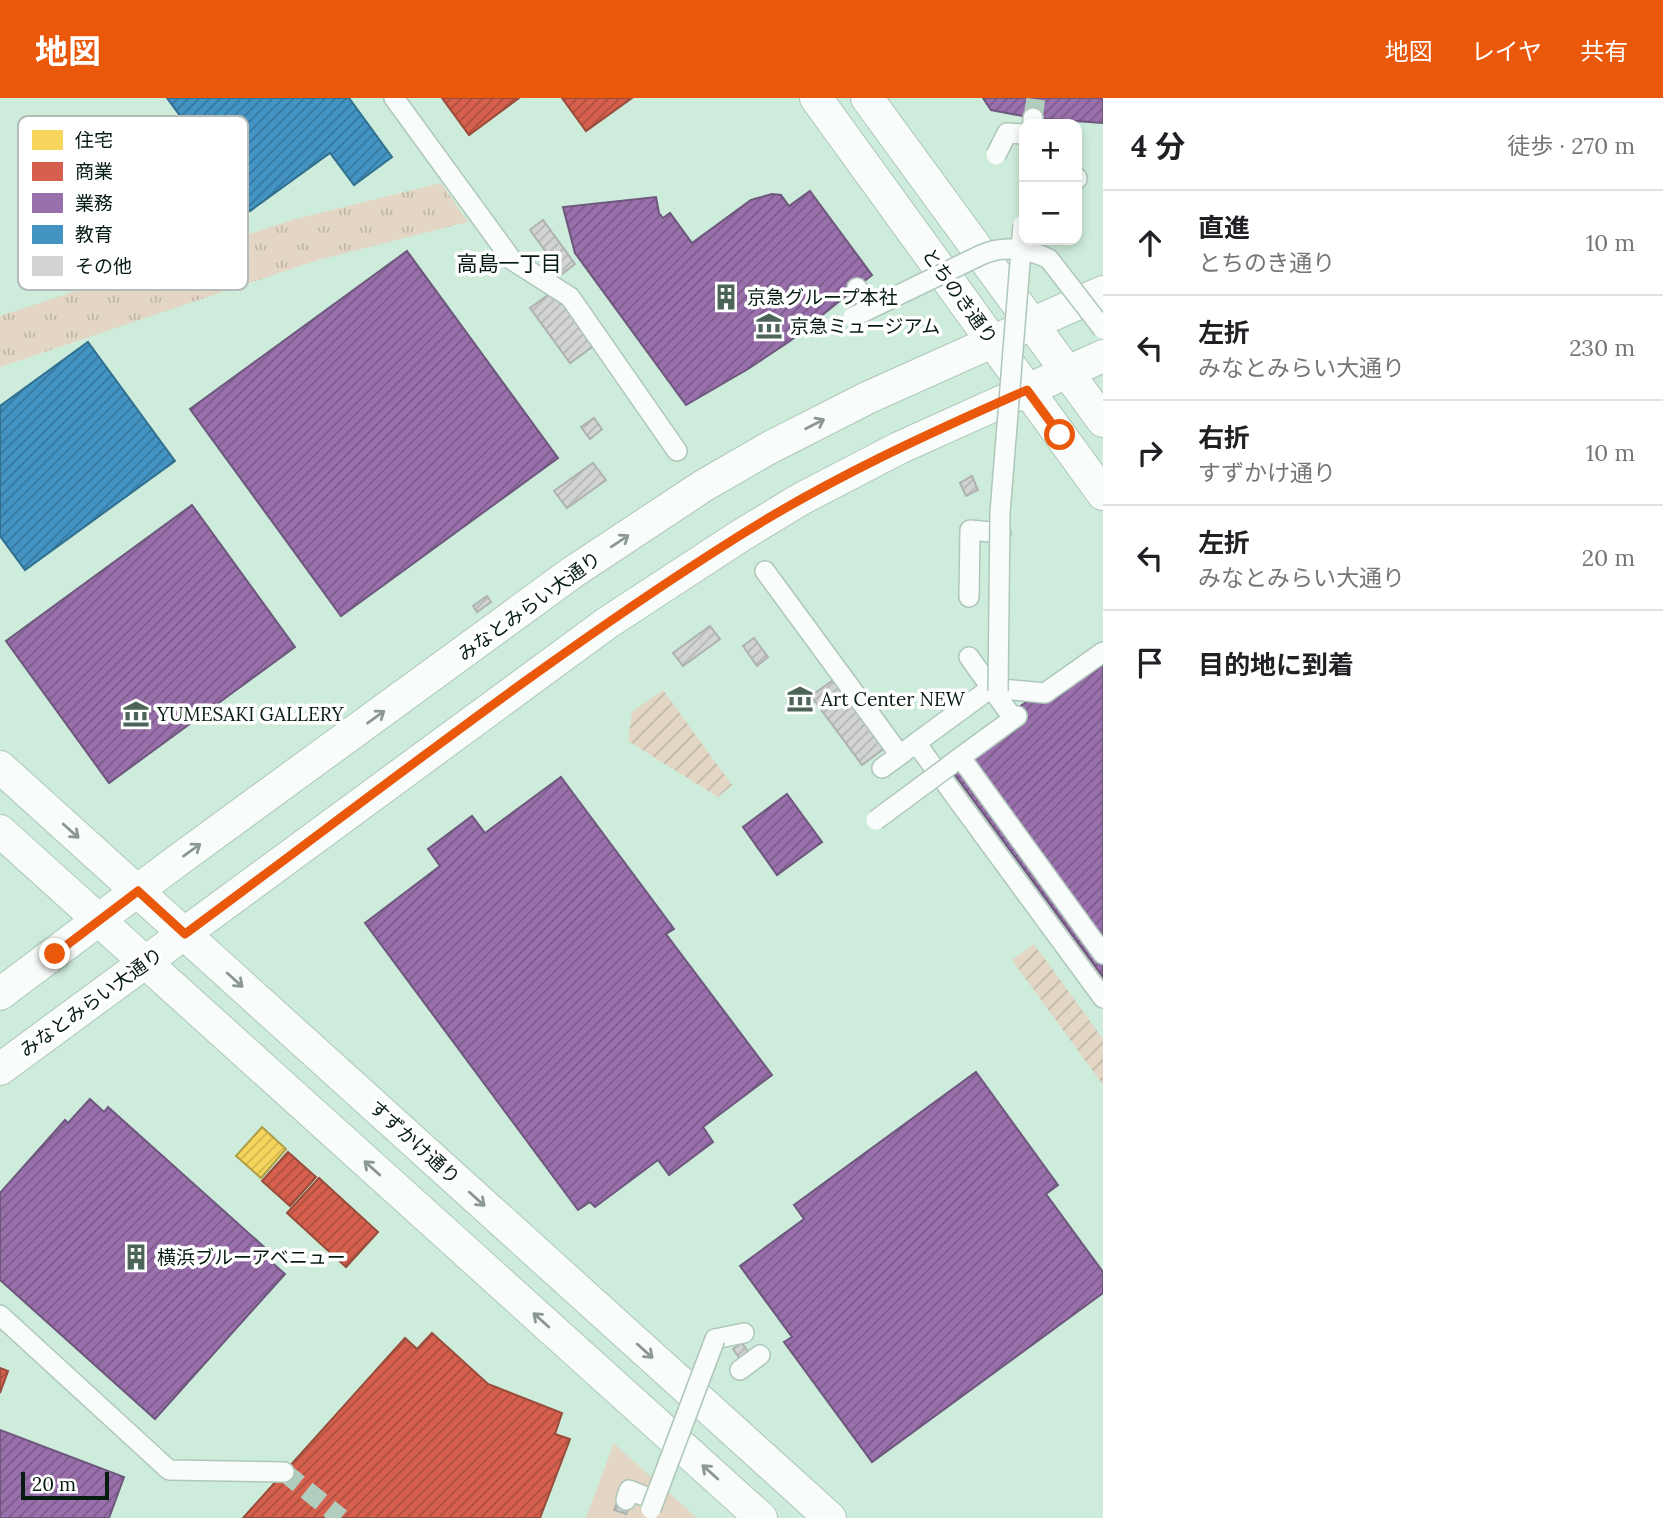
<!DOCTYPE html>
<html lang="ja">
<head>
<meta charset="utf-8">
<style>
	body { margin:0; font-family:Lora,"Noto Sans JP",serif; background:#f2f2f2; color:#202124 }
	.controls { position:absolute; right:21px; top:21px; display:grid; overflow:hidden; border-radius:14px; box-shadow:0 4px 10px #0003 }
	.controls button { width:63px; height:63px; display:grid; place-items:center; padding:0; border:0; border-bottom:2px solid #e0e0e0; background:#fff; color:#202124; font:35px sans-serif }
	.scale { position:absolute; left:21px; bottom:18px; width:88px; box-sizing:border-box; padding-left:7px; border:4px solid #061c11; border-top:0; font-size:19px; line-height:24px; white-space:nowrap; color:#061c11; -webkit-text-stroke:5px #fff; paint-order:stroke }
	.stop { position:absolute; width:21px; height:21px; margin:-16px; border:5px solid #ea580c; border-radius:50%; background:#fff }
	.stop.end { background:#ea580c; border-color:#fff; box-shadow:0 2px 7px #0008 }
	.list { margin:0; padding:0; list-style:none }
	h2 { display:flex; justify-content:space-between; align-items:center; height:91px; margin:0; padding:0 28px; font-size:30px }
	h2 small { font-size:23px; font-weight:400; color:#757577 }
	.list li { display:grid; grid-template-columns:46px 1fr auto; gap:21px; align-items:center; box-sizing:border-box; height:105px; padding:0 28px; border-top:2px solid #e0e0e0 }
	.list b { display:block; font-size:26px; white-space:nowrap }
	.list p { margin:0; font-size:23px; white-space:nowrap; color:#757577 }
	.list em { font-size:23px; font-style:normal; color:#757577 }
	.icon { flex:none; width:38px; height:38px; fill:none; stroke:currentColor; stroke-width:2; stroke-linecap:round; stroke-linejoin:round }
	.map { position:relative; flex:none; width:1103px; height:1420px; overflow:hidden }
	header { display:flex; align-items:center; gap:42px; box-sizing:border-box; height:98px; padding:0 35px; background:#ea580c; color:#fff }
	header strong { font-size:33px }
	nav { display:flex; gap:38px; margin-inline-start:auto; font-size:24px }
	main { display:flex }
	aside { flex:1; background:#fff }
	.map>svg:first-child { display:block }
	.grass { fill:url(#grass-tufts) }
	.park { fill:#e3d6c4 }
	.garden { fill:url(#garden-furrows) }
	.homes { fill:url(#homes-hatch); stroke:#ae9e46; stroke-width:2 }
	.shops { fill:url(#shops-hatch); stroke:#984c3b; stroke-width:2 }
	.offices { fill:url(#offices-hatch); stroke:#6d577d; stroke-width:2 }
	.schools { fill:url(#schools-hatch); stroke:#316f8e; stroke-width:2 }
	.building { fill:url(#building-hatch); stroke:#aeb2b0; stroke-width:2 }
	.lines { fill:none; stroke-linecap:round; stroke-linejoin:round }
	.pedestrian-tunnel { stroke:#b0cdbd; stroke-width:19; stroke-dasharray:19 10; stroke-linecap:butt }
	.pedestrian-casing { stroke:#afc7ba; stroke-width:22 }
	.tertiary-casing { stroke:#afc7ba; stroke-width:34 }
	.pedestrian { stroke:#f8fcfa; stroke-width:19 }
	.tertiary { stroke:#f8fcfa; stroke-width:32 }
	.pedestrian-bridge-casing { stroke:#afc7ba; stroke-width:22; stroke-linecap:butt }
	.pedestrian-bridge { stroke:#f8fcfa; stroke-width:19 }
	.oneway { stroke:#8b9791 }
	.route { stroke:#ea580c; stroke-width:9 }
	.labels { text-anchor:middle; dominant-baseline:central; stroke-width:7; stroke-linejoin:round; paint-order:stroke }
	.street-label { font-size:19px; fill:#061c11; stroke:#fff }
	.poi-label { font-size:19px; fill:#061c11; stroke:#fff; text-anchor:start }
	.neighbourhood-label { font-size:21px; fill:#061c11; stroke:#fff }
	.key { fill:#fff; stroke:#b4bbb8; stroke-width:2 }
	.key-label { font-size:19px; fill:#061c11 }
</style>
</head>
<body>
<header>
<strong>地図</strong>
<nav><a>地図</a><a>レイヤ</a><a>共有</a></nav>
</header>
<main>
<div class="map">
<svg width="1103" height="1420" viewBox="0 0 1103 1420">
	<defs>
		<pattern id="grass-tufts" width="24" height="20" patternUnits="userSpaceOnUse" patternTransform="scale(1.75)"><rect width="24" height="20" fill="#e3d6c4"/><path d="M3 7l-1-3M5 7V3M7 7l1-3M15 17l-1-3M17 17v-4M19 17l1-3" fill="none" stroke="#c1b7a7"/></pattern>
		<pattern id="garden-furrows" width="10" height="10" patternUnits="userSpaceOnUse" patternTransform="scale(1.75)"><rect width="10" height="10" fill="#e3d6c4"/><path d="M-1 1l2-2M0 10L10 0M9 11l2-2" fill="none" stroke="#c1b7a7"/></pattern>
		<pattern id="homes-hatch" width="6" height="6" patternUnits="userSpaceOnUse" patternTransform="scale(1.75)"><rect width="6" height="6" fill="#f6d55c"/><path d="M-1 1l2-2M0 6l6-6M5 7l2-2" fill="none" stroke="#d1b64f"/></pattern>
		<pattern id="shops-hatch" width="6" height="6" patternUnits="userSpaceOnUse" patternTransform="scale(1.75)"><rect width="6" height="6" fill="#d6604d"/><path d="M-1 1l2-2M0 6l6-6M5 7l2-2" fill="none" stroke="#ac4e3f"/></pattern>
		<pattern id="offices-hatch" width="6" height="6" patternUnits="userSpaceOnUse" patternTransform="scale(1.75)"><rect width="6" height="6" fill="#9970ab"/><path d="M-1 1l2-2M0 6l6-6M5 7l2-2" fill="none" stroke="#7b5b8a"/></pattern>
		<pattern id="schools-hatch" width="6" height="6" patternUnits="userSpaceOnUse" patternTransform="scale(1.75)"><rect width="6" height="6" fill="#4393c3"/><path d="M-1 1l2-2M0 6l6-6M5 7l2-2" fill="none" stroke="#36779d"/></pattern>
		<pattern id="building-hatch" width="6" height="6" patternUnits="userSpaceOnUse" patternTransform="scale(1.75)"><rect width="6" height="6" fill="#d1d4d3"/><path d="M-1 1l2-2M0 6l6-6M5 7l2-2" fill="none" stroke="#b2b5b4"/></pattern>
	</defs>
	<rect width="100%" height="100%" fill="#ceecdb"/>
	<!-- grass -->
	<polygon class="grass" points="441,85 468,124 318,162 0,269 0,218 295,121"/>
	<!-- park -->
	<polygon class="park" points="614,1345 621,1352 697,1420 586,1420"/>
	<!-- garden -->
	<g class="garden">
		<polygon points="663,592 732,687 718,699 628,643 632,614"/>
		<polygon points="1034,846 1103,941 1103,987 1012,862"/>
	</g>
	<!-- homes -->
	<polygon class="homes" points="262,1029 286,1051 261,1080 236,1058"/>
	<!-- shops -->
	<g class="shops">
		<polygon points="442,0 519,0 469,37"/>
		<polygon points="562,0 632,0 586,33"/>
		<polygon points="288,1054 316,1079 290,1108 262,1083"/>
		<polygon points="319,1080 378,1134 346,1169 287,1115"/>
		<polygon points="432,1235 488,1286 562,1315 555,1336 570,1341 540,1420 243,1420 405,1240 417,1251"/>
		<polygon points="0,1270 8,1273 0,1295"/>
	</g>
	<!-- offices -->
	<g class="offices">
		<polygon points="983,0 1103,0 1103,25 1033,20 991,12"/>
		<polygon points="810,93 872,177 790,243 748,271 686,307 575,155 563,109 656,99 659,115 663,120 670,115 692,145 751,102 772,96 781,97 789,108"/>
		<polygon points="407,153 558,360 341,518 190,311"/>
		<polygon points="192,407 295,549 109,685 6,543"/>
		<polygon points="1103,550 1103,879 944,662"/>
		<polygon points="561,679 674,831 666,836 772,977 703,1029 713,1044 669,1077 658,1062 595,1109 590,1104 578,1112 365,825 440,768 428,751 472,718 485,735"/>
		<polygon points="787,696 822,744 777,777 743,729"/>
		<polygon points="976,974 1058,1087 1046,1096 1103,1174 1103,1195 872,1364 784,1244 792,1239 740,1168 804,1121 794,1107"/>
		<polygon points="90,1001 104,1014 108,1009 273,1157 269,1162 285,1176 155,1321 0,1182 0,1095 65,1022 68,1025"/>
		<polygon points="0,1332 124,1379 109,1420 0,1420"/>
	</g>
	<!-- schools -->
	<g class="schools">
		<polygon points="167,0 349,0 392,59 354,87 330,55 250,113"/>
		<polygon points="88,244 175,363 25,472 0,438 0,308"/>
	</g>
	<!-- building -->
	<g class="building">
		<polygon points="543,122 575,166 562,176 530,132"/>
		<polygon points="555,192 595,247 570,265 530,210"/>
		<polygon points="594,320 602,331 590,341 581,329"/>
		<polygon points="593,365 606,382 567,410 554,393"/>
		<polygon points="972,378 978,392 966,398 960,385"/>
		<polygon points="487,498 491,504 477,514 473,508"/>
		<polygon points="710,528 720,541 683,568 673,555"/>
		<polygon points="754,540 768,559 757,568 743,548"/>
		<polygon points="836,580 886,649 862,667 811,598"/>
		<polygon points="742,1245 749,1255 740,1261 733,1251"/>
		<polygon points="620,1399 631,1404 626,1416 614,1412"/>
	</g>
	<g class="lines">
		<!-- pedestrian-tunnel -->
		<g class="pedestrian-tunnel">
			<polyline points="1033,20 1036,0"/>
			<polyline points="284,1374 341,1420"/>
		</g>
		<!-- pedestrian casing -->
		<g class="pedestrian-casing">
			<g id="pedestrian">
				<polyline points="394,0 512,162 570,199 677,353"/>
				<polyline points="1033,26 1033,20"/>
				<polyline points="1077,80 1077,81"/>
				<polyline points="857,190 870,209"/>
				<polyline points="765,473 900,657 882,670"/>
				<polyline points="969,499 970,432 1001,435"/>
				<polyline points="969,559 1010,616"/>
				<polyline points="916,645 991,590 1045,595 1103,554"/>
				<polyline points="900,657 916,645 1103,900"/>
				<polyline points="961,660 1103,856"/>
				<polyline points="950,667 1017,618"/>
				<polyline points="0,1217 169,1372 284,1374"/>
				<polyline points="715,1241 744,1235"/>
				<polyline points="740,1272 760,1257"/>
				<polyline points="626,1402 629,1392 654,1402"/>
			</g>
		</g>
		<!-- tertiary casing -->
		<g class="tertiary-casing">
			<g id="tertiary">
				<polyline points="816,0 1103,396"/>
				<polyline points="867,0 1103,323"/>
				<polyline points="0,669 830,1420"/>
				<polyline points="0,733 761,1420"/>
				<polyline points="0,896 181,760 573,474 703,388 767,351 867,300 1103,194"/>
				<polyline points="0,971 607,525 740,438 801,401 899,350 1103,258"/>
			</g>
		</g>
		<!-- pedestrian -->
		<use href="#pedestrian" class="pedestrian"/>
		<!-- tertiary -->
		<use href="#tertiary" class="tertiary"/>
		<!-- pedestrian-bridge casing -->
		<g class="pedestrian-bridge-casing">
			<g id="pedestrian-bridge">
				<polyline points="996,57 1007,35 1024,36"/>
				<path d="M853,219l128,-62c21,-10 47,-7 68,4l54,70"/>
				<polyline points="998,593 1000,415 1023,127"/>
				<polyline points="876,722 949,668"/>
				<polyline points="651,1411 715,1241"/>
			</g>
		</g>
		<!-- pedestrian-bridge -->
		<use href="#pedestrian-bridge" class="pedestrian-bridge"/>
	</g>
	<!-- one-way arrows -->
	<defs><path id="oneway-shaft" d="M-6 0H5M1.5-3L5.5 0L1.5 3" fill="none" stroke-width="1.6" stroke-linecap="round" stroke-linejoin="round" transform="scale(1.75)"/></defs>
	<g class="oneway">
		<use href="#oneway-shaft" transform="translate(815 326) rotate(-27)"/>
		<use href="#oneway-shaft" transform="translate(620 443) rotate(-34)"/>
		<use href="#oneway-shaft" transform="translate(376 619) rotate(-36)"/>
		<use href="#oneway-shaft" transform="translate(71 733) rotate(42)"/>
		<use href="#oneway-shaft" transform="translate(192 752) rotate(-36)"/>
		<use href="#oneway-shaft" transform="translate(235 882) rotate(42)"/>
		<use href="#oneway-shaft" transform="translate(372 1070) rotate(-138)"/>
		<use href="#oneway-shaft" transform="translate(477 1101) rotate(42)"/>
		<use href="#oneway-shaft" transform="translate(541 1222) rotate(-138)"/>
		<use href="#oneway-shaft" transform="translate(645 1253) rotate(42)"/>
		<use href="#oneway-shaft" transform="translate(710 1374) rotate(-138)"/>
	</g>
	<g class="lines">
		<!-- route -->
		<path class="route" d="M55,856l83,-63 47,43c183,-135 362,-277 554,-398 92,-58 190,-103 288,-146l33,45"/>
	</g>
	<!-- icons -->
	<defs>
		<g id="building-bare" transform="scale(2.1)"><path d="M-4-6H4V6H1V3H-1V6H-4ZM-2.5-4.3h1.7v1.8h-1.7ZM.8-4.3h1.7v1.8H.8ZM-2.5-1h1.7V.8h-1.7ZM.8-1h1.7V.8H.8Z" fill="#4c6558" stroke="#fff" stroke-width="2.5" paint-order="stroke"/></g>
		<g id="museum-bare" transform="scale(2.1)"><path d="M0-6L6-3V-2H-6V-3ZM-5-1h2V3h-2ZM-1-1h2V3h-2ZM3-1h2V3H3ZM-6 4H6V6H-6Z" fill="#4c6558" stroke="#fff" stroke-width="2.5" paint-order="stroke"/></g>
	</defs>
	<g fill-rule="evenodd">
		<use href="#building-bare" x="726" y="199"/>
		<use href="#museum-bare" x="769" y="228"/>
		<use href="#museum-bare" x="800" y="601"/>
		<use href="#museum-bare" x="136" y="616"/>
		<use href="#building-bare" x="136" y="1159"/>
	</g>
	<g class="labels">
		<!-- street labels -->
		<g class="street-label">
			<text transform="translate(960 198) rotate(54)">とちのき通り</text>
			<text transform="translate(529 508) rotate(-36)">みなとみらい大通り</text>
			<text transform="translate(91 904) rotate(-36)">みなとみらい大通り</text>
			<text transform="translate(415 1044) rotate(42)">すずかけ通り</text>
		</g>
		<!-- poi labels -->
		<g class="poi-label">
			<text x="747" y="199">京急グループ本社</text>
			<text x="790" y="228">京急ミュージアム</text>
			<text x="821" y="601">Art Center NEW</text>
			<text x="157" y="616">YUMESAKI GALLERY</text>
			<text x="157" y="1159">横浜ブルーアベニュー</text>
		</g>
		<!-- neighbourhood labels -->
		<g class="neighbourhood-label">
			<text x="509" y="165">高島一丁目</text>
		</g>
	</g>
	<!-- legend -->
	<rect x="18" y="18" width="230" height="174" rx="10" class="key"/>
	<rect x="32" y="32" width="31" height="20" fill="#f6d55c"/>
	<rect x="32" y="64" width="31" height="19" fill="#d6604d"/>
	<rect x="32" y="95" width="31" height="20" fill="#9970ab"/>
	<rect x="32" y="127" width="31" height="19" fill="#4393c3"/>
	<rect x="32" y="158" width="31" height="20" fill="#d1d4d3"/>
	<g class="key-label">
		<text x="75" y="49">住宅</text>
		<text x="75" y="80">商業</text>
		<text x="75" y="112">業務</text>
		<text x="75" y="143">教育</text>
		<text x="75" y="175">その他</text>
	</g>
</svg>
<div class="controls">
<button>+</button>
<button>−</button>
</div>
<div class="scale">20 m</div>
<div class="stop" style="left:1060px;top:337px"></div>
<div class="stop end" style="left:55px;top:856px"></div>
</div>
<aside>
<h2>4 分<small>徒歩 · 270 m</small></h2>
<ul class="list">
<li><svg class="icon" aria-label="ahead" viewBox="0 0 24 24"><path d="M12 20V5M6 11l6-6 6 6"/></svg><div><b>直進</b><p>とちのき通り</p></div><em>10 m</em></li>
<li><svg class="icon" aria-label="left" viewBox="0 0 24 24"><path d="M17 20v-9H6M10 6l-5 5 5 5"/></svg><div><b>左折</b><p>みなとみらい大通り</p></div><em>230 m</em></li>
<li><svg class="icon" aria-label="right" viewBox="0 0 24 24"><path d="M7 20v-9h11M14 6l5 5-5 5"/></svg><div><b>右折</b><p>すずかけ通り</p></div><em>10 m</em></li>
<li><svg class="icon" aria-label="left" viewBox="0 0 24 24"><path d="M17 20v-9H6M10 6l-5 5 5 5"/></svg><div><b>左折</b><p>みなとみらい大通り</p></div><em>20 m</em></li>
<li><svg class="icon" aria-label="arrive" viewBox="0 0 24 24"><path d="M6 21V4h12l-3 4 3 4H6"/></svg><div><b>目的地に到着</b></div></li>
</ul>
</aside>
</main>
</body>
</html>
